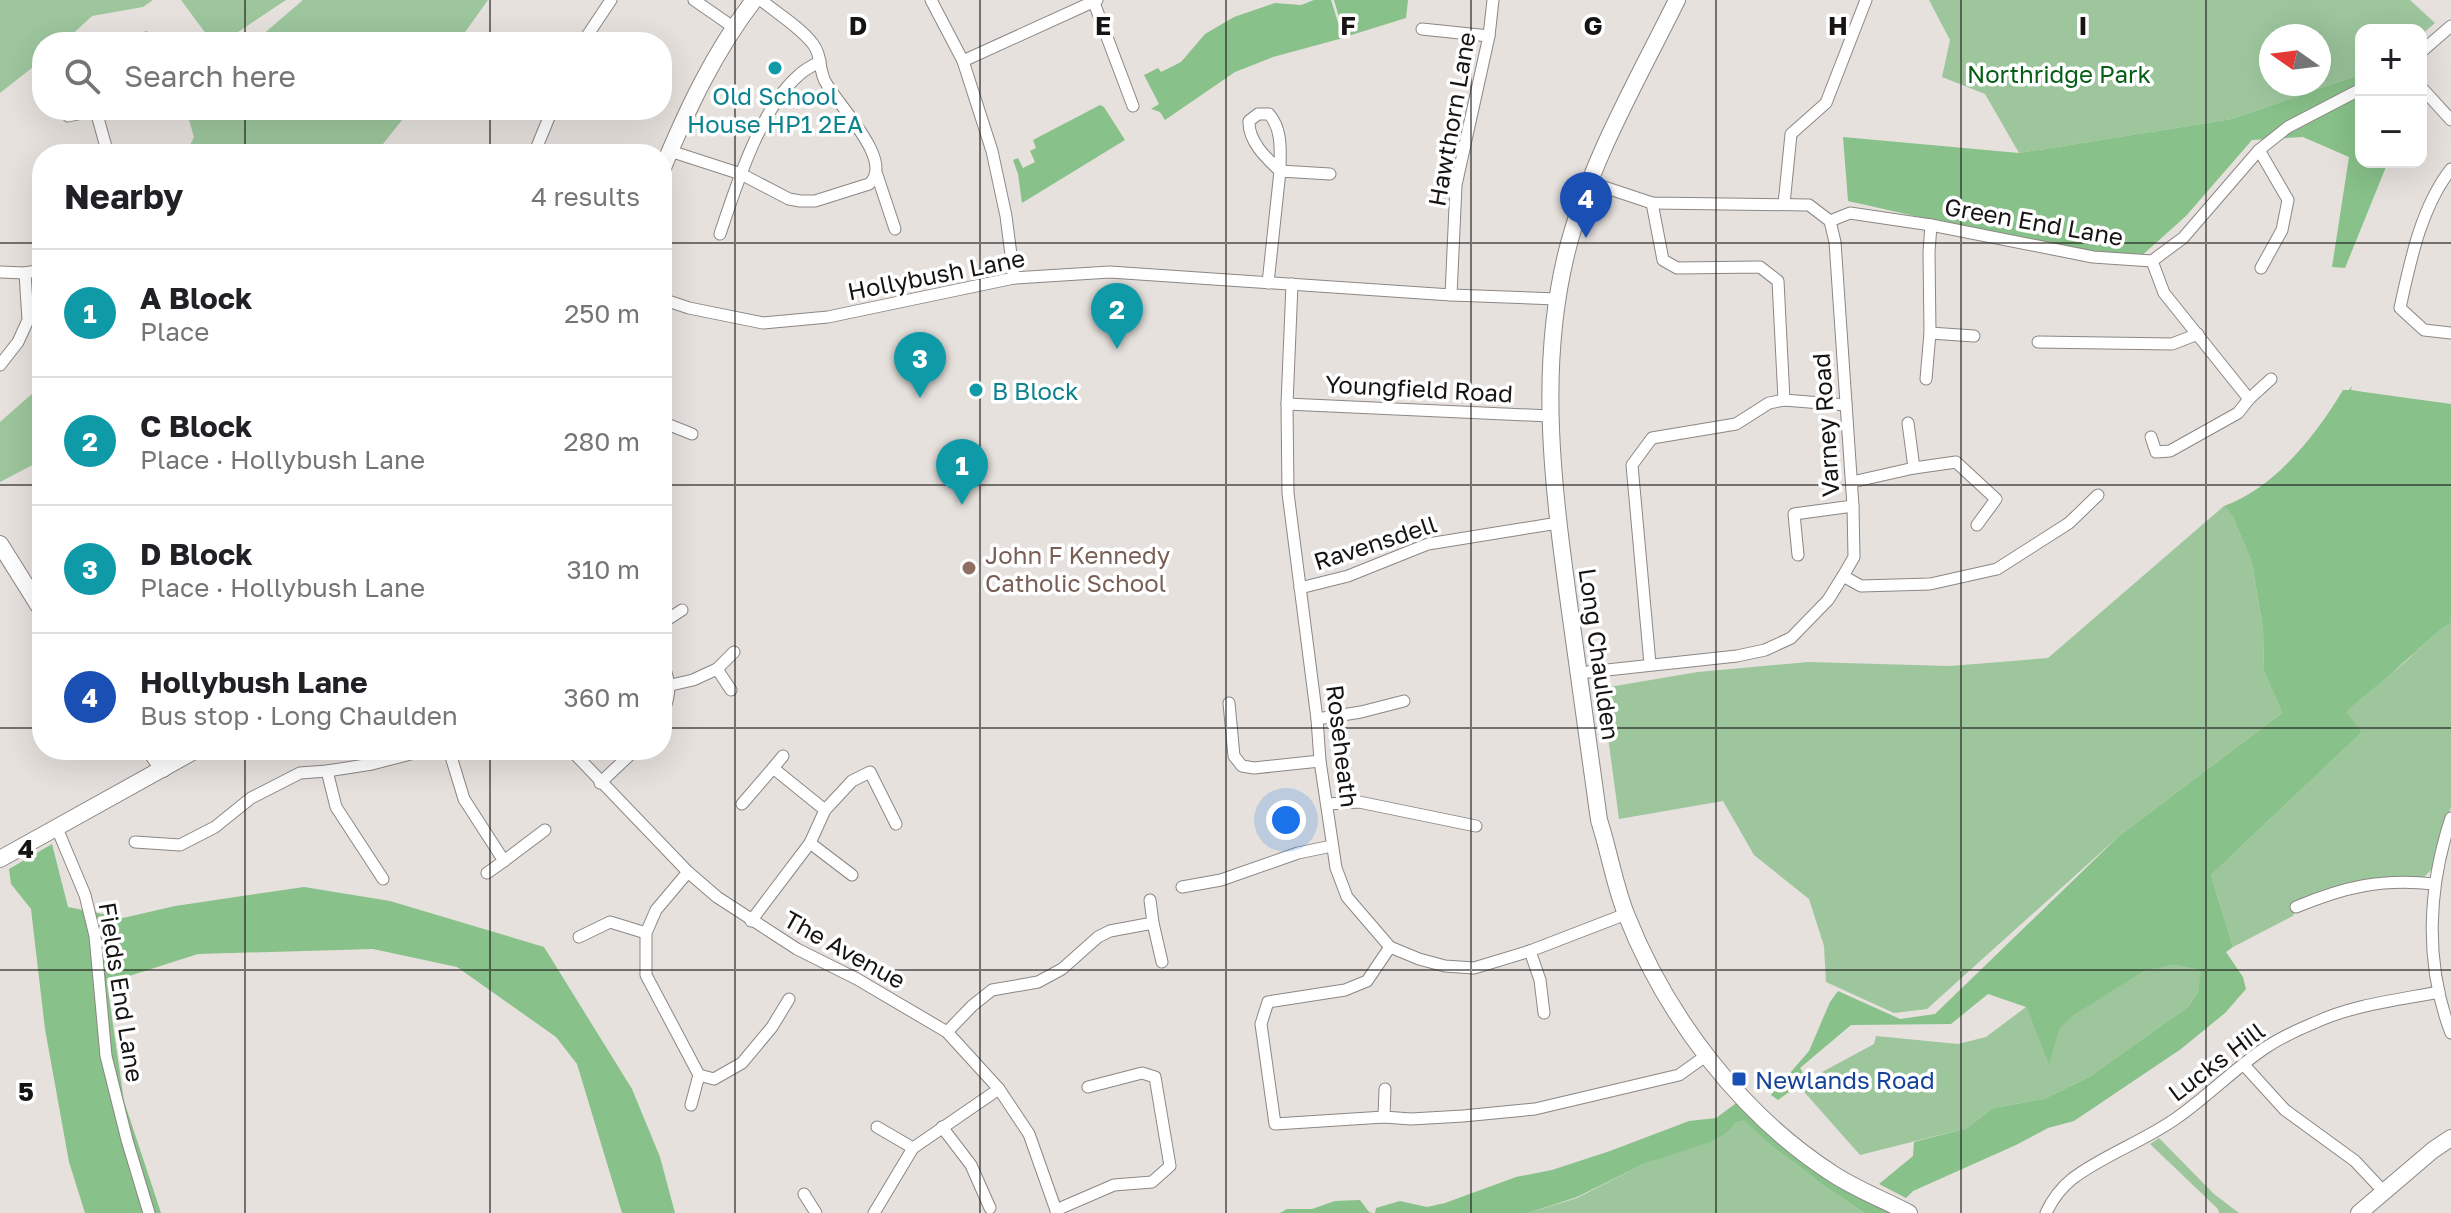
<!DOCTYPE html>
<html lang="en">
<head>
<meta charset="utf-8">
<style>
	body { margin:0; font-family:"Golos Text",sans-serif; background:#f6f6f6; color:#202124 }
	.controls { position:absolute; right:24px; top:24px; display:grid; overflow:hidden; border-radius:16px; box-shadow:0 8px 32px #0002 }
	.controls button { width:72px; height:72px; display:grid; place-items:center; padding:0; border:0; border-bottom:2px solid #e0e0e0; background:#fff; color:#202124; font:40px sans-serif }
	.compass { position:absolute; left:2259px; top:24px; width:72px; height:72px; border-radius:50%; background:#fff; box-shadow:0 8px 32px #0002; rotate:284deg }
	.you { position:absolute; left:1286px; top:820px; width:28px; height:28px; margin:-20px; border:6px solid #fff; border-radius:50%; background:#1a73e8; box-shadow:0 0 0 12px #1a73e833 }
	.badge { display:grid; place-items:center; width:52px; height:52px; border-radius:50%; background:#2978a9; color:#fff; font-size:26px; font-weight:700 }
	.pin { position:absolute; translate:-50% -66px; filter:drop-shadow(0 2px 4px #0008) }
	.pin::after { content:''; position:absolute; top:42px; width:28px; height:24px; background:inherit; clip-path:polygon(0 0,100% 0,50% 100%) }
	.list { margin:0; padding:0; list-style:none }
	h2 { display:flex; justify-content:space-between; align-items:center; height:104px; margin:0; padding:0 32px; font-size:34px }
	h2 small { font-size:26px; font-weight:400; color:#757577 }
	.list li { display:grid; grid-template-columns:52px 1fr auto; gap:24px; align-items:center; box-sizing:border-box; height:128px; padding:0 32px; border-top:2px solid #e0e0e0 }
	.list b { display:block; font-size:30px; white-space:nowrap }
	.list p { margin:0; font-size:26px; white-space:nowrap; color:#757577 }
	.list em { font-size:26px; font-style:normal; color:#757577 }
	.icon { flex:none; width:44px; height:44px; fill:none; stroke:currentColor; stroke-width:2; stroke-linecap:round; stroke-linejoin:round }
	.map { position:relative; flex:none; width:2451px; height:1213px; overflow:hidden }
	.search { position:absolute; background:#fff; box-shadow:0 8px 32px #0002; left:32px; top:32px; width:640px; height:88px; display:flex; align-items:center; gap:20px; box-sizing:border-box; padding:0 28px; border-radius:32px; color:#757577; font-size:30px }
	.panel { position:absolute; background:#fff; box-shadow:0 8px 32px #0002; left:32px; top:144px; width:640px; height:616px; border-radius:32px }
	.map>svg:first-child { display:block }
	.green { fill:#9dc69d; fill-rule:evenodd }
	.forest { fill:#88c189 }
	.lines { fill:none; stroke-linecap:round; stroke-linejoin:round }
	.street-casing { stroke:#8c8784; stroke-width:13 }
	.secondary-casing { stroke:#8c8784; stroke-width:18 }
	.street { stroke:#fff; stroke-width:11 }
	.secondary { stroke:#fff; stroke-width:16 }
	.grid { fill:none; stroke:#161413; stroke-width:2; stroke-opacity:0.55 }
	.culture-dot { fill:#0f9aa8; stroke:#fff; stroke-width:3 }
	.education-dot { fill:#8d6e63; stroke:#fff; stroke-width:3 }
	.transit-dot { fill:#1a4fb4; stroke:#fff; stroke-width:3 }
	.labels { text-anchor:middle; dominant-baseline:central; stroke-width:7; stroke-linejoin:round; paint-order:stroke }
	.park-label { font-size:24px; fill:#065e17; stroke:#fff }
	.culture-label { font-size:24px; fill:#0d838f; stroke:#fff }
	.street-label { font-size:24px; fill:#161413; stroke:#fff }
	.education-label { font-size:24px; fill:#785e54; stroke:#fff; text-anchor:start }
	.transit-label { font-size:24px; fill:#164399; stroke:#fff; text-anchor:start }
	.grid-label { font-size:26px; text-anchor:middle; font-weight:bold; fill:#161413; stroke:#fff; stroke-width:7; stroke-linejoin:round; paint-order:stroke }
</style>
</head>
<body>
<div class="map">
<svg width="2451" height="1213" viewBox="0 0 2451 1213">
	<rect width="100%" height="100%" fill="#e6e1dd"/>
	<!-- green -->
	<g class="green">
		<polygon points="0,0 153,0 143,7 92,16 64,42 42,42 42,60 0,93"/>
		<polygon points="181,0 286,0 223,42 212,42"/>
		<polygon points="303,0 488,0 458,42 254,42"/>
		<path d="M1929,0h481l25,23 -14,12v-5h-60v44l-129,45 -213,34 -34,-59 -43,-17 8,-37zM2271,36h48v48h-48z"/>
		<polygon points="186,110 410,110 375,154 186,154 194,137"/>
		<polygon points="42,385 42,460 0,482 0,422"/>
		<polygon points="2224,506 2233,517 2252,563 2263,629 2264,671 2282,713 2119,836 1927,1009 1894,1013 1826,982 1824,946 1809,899 1754,855 1723,801 1619,819 1601,685 1603,688 1698,672 1808,662 1950,666 2048,658"/>
		<path d="M2451,623v184l-8,22 -9,38 -10,10 -42,1 -52,10 -33,15 -4,13 -60,31 -22,-72 151,-143 -17,-20c18,-18 39,-31 58,-48 16,-15 30,-30 48,-41z"/>
		<polygon points="2174,965 2202,970 2198,992 2189,1006 2089,1077 2044,1099 1993,1108 1967,1128 1860,1155 1798,1085 1874,1044 1876,1036 1958,1044 1986,1037 2026,1007 2049,1062 2058,1029 2073,1016 2145,969"/>
		<path d="M1744,1119c37,36 78,65 120,94h-336l49,-15 69,-35 81,-30 10,-11z"/>
		<polygon points="2159,1138 2214,1194 2239,1213 2219,1213 2218,1209 2150,1144"/>
	</g>
	<!-- forest -->
	<g class="forest">
		<polygon points="1314,0 1331,0 1343,38 1273,57 1235,72 1165,120 1160,112 1151,109 1159,104 1144,75 1158,68 1161,72 1181,62 1205,34 1234,17 1275,3 1301,5"/>
		<polygon points="1334,0 1408,0 1406,18 1345,37"/>
		<polygon points="2361,74 2361,162 2388,162 2345,268 2332,267 2349,157 2303,137 2252,140 2186,216 2139,258 2058,248 1848,201 1843,137 2019,153 2232,119"/>
		<polygon points="1100,105 1104,107 1125,140 1022,203 1018,174 1013,160 1018,158 1023,168 1035,162 1030,151 1036,148 1033,140"/>
		<path d="M2352,386l-1,4 13,2 87,12v219c-18,11 -32,26 -48,40 -18,18 -39,31 -57,49l16,20 -151,143 22,72 -7,5 17,25 3,12 -21,24 -44,36 -107,72 -26,7 -32,17 -103,46 -7,7 -27,-14 34,-28 1,-14 53,-14 26,-20 51,-9 45,-22 100,-71 9,-14 3,-22 -27,-5 -29,5 -72,46 -14,13 -10,35 -23,-57 -38,-13 -37,30 -100,1 -51,43 7,11 -29,21 -7,-5 38,-44 21,-49 8,-11 62,28 35,-5 184,-178 163,-123 -18,-42 -1,-42 -11,-66 -19,-46 -9,-11c52,-19 92,-71 119,-116h6z"/>
		<polygon points="52,844 68,907 123,918 175,906 304,887 390,901 544,947 632,1089 660,1157 675,1213 622,1213 577,1064 556,1037 457,967 373,949 198,954 107,983 124,1101 161,1213 85,1213 69,1162 45,1029 31,909 11,884 9,869"/>
		<polygon points="1739,1101 1893,1213 1864,1213 1822,1184 1771,1145 1744,1120 1737,1122 1727,1133 1707,1143 1646,1163 1577,1197 1528,1213 1375,1213 1376,1208 1400,1201 1427,1207 1445,1203 1516,1177 1552,1170 1610,1151 1689,1121 1716,1118"/>
		<polygon points="1360,1200 1369,1212 1372,1213 1280,1213 1287,1209 1312,1209 1335,1201"/>
	</g>
	<g class="lines">
		<!-- street casing -->
		<g class="street-casing">
			<g id="street">
				<polyline points="694,0 733,27"/>
				<polyline points="931,0 963,61 992,151 1006,216 1014,278"/>
				<polyline points="1093,0 1133,106"/>
				<polyline points="1422,29 1489,36"/>
				<polyline points="146,38 147,42"/>
				<polyline points="583,42 611,0"/>
				<polyline points="2421,52 2451,26"/>
				<polyline points="963,61 1097,0"/>
				<polyline points="2421,87 2451,120"/>
				<polyline points="67,110 68,116 98,110"/>
				<polyline points="96,111 108,154"/>
				<path d="M1258,114h11c14,16 11,38 11,57 -14,-13 -32,-30 -31,-50z"/>
				<polyline points="2259,150 2288,200 2282,230 2261,268"/>
				<path d="M670,151l71,23 48,25 11,2h15l54,-17c28,-23 -36,-83 -45,-105 -5,-12 -3,-25 -11,-35 -13,-17 -35,-30 -52,-44"/>
				<polyline points="534,154 552,110"/>
				<path d="M2451,169c-30,38 -41,93 -51,139l24,22 27,3"/>
				<polyline points="877,175 895,229"/>
				<polyline points="1652,203 1663,260 1677,268 1760,267 1778,281 1784,400 1846,405"/>
				<polyline points="1784,204 1791,134 1826,103 1866,0"/>
				<polyline points="1830,221 1850,213 1931,225 2093,257 2152,261 2183,238 2259,150 2288,127 2361,89"/>
				<path d="M720,234c16,-48 41,-127 79,-159 6,-6 14,-9 21,-14"/>
				<polyline points="2152,261 2164,293 2249,399"/>
				<polyline points="0,272 25,273 42,270"/>
				<polyline points="1268,283 1280,171 1330,174"/>
				<polyline points="1292,284 1287,404 1288,493 1317,719 1320,761 1336,868 1347,897 1390,947 1419,959 1445,966 1474,968 1530,951 1626,914"/>
				<polyline points="1451,295 1456,185 1489,36 1493,0"/>
				<polyline points="662,299 689,308 763,323 828,317 1014,278 1110,272 1451,295 1557,299"/>
				<polyline points="1930,333 1974,336"/>
				<polyline points="2038,342 2172,344 2198,334"/>
				<polyline points="0,365 18,342 28,320 25,273"/>
				<polyline points="1926,379 1930,333 1929,252 1931,225"/>
				<polyline points="1287,404 1549,416"/>
				<polyline points="662,422 692,434"/>
				<polyline points="2151,437 2156,452 2170,451 2238,413 2249,399 2271,379"/>
				<polyline points="1914,468 1956,462 1996,499 1977,525"/>
				<polyline points="1852,482 1914,468 1908,423"/>
				<polyline points="1798,555 1794,514 1853,506"/>
				<polyline points="1843,576 1861,586 1930,584 1997,569 2069,523 2098,495"/>
				<polyline points="1300,588 1348,576 1428,544 1558,523"/>
				<polyline points="662,623 682,610"/>
				<path d="M662,659c8,24 10,33 0,57"/>
				<polyline points="1650,664 1632,465 1652,438 1736,424 1769,403 1784,400"/>
				<polyline points="717,669 734,652"/>
				<polyline points="1579,673 1737,656 1765,650 1791,638 1828,600 1843,576 1854,557 1853,506 1835,242 1830,221 1809,205 1652,203 1589,182"/>
				<polyline points="671,685 693,680 717,669 731,690"/>
				<polyline points="1229,703 1234,756 1242,766 1254,768 1320,761"/>
				<polyline points="1317,719 1361,712 1404,701"/>
				<polyline points="449,750 464,799 504,861 545,830"/>
				<polyline points="571,750 688,872 717,897 797,949 857,979 947,1032 999,1089 1029,1134 1057,1213"/>
				<polyline points="773,768 783,756"/>
				<polyline points="327,771 336,807 383,879"/>
				<polyline points="600,783 635,750"/>
				<polyline points="742,804 773,768 825,810"/>
				<polyline points="1328,804 1359,802 1476,826"/>
				<path d="M2451,818c-23,69 -27,145 0,215"/>
				<polyline points="56,826 85,895 95,936 106,1056 127,1140 149,1213"/>
				<polyline points="135,842 180,845 215,827 251,798 300,773 327,771 372,764 426,750"/>
				<polyline points="810,843 852,875"/>
				<polyline points="688,872 656,910 646,933 646,975 699,1075"/>
				<polyline points="487,873 504,861"/>
				<polyline points="1182,887 1221,880 1298,853 1332,846"/>
				<polyline points="1150,900 1153,923"/>
				<path d="M2296,907c48,-20 86,-29 138,-23"/>
				<polyline points="751,921 810,843 825,810 852,781 870,772 896,824"/>
				<polyline points="579,937 610,922 646,933"/>
				<polyline points="1390,947 1367,981 1345,990 1268,1002 1261,1024 1275,1124 1384,1117 1411,1119 1463,1116 1535,1109 1679,1075 1707,1055"/>
				<polyline points="1530,951 1540,980 1544,1013"/>
				<polyline points="947,1032 972,1006 992,990 1038,982 1062,969 1098,937 1110,931 1153,923 1162,962"/>
				<polyline points="2244,1065 2285,1110 2355,1161 2384,1192"/>
				<polyline points="691,1105 699,1075 714,1079 742,1063 772,1027 789,999"/>
				<polyline points="1384,1117 1385,1089"/>
				<polyline points="877,1127 913,1148"/>
				<polyline points="942,1127 971,1165 990,1208"/>
				<polyline points="804,1194 816,1213"/>
				<polyline points="1056,1210 1114,1185 1152,1182 1170,1166 1155,1077 1142,1073 1088,1087"/>
				<polyline points="874,1213 913,1148 999,1089"/>
				<path d="M2046,1213c6,-13 15,-25 26,-34 31,-24 73,-38 106,-62 30,-21 56,-48 87,-69 15,-10 32,-18 49,-25 38,-18 83,-23 125,-31"/>
			</g>
		</g>
		<!-- secondary casing -->
		<g class="secondary-casing">
			<g id="secondary">
				<path d="M1677,0c-41,83 -89,165 -111,255 -28,115 -13,233 3,349 10,72 20,144 30,216 10,31 15,63 27,94 40,102 114,200 207,260 23,15 51,26 76,39"/>
				<path d="M662,170c25,-60 52,-118 92,-170"/>
				<polyline points="0,544 42,611"/>
				<polyline points="150,750 163,769"/>
				<polyline points="0,859 196,750"/>
				<polyline points="2359,1213 2433,1150 2451,1138"/>
			</g>
		</g>
		<!-- street -->
		<use href="#street" class="street"/>
		<!-- secondary -->
		<use href="#secondary" class="secondary"/>
	</g>
	<!-- grid -->
	<path class="grid" d="M245,0v42M490,0v42M735,0v1213M980,0v1213M1226,0v1213M1471,0v1213M1716,0v1213M1961,0v1213M2206,0v1213M245,110v44M490,110v44M0,243h42M662,243h1789M0,485h42M662,485h1789M0,728h42M662,728h1789M245,750v463M490,750v463M0,970h2451"/>
	<!-- markers -->
	<g class="culture-dot">
		<circle cx="775" cy="68" r="8"/>
		<circle cx="976" cy="390" r="8"/>
	</g>
	<circle class="education-dot" cx="969" cy="568" r="8"/>
	<rect class="transit-dot" x="1731" y="1071" width="16" height="16" rx="4"/>
	<g class="labels">
		<!-- park labels -->
		<g class="park-label">
			<text x="2059" y="73">Northridge Park</text>
		</g>
		<!-- culture labels -->
		<g class="culture-label">
			<text x="775" y="95">Old School<tspan x="775" dy="28">House HP1 2EA</tspan></text>
			<text x="992" y="390" text-anchor="start">B Block</text>
		</g>
		<!-- street labels -->
		<g class="street-label">
			<text transform="translate(1451 119) rotate(-80)">Hawthorn Lane</text>
			<text transform="translate(2034 221) rotate(10)">Green End Lane</text>
			<text transform="translate(936 274) rotate(-11)">Hollybush Lane</text>
			<text transform="translate(1419 388) rotate(3)">Youngfield Road</text>
			<text transform="translate(1825 425) rotate(-94)">Varney Road</text>
			<text transform="translate(1375 542) rotate(-18)">Ravensdell</text>
			<text transform="translate(1600 654) rotate(82)">Long Chaulden</text>
			<text transform="translate(1343 746) rotate(83)">Roseheath</text>
			<text transform="translate(845 949) rotate(29)">The Avenue</text>
			<text transform="translate(122 992) rotate(81)">Fields End Lane</text>
			<text transform="translate(2216 1061) rotate(-37)">Lucks Hill</text>
		</g>
		<!-- education labels -->
		<g class="education-label">
			<text x="985" y="554">John F Kennedy<tspan x="985" dy="28">Catholic School</tspan></text>
		</g>
		<!-- transit labels -->
		<g class="transit-label">
			<text x="1755" y="1079">Newlands Road</text>
		</g>
	</g>
	<g class="grid-label">
		<text x="858" y="35">D</text>
		<text x="1103" y="35">E</text>
		<text x="1348" y="35">F</text>
		<text x="1593" y="35">G</text>
		<text x="1838" y="35">H</text>
		<text x="2083" y="35">I</text>
		<text x="26" y="858">4</text>
		<text x="26" y="1101">5</text>
	</g>
</svg>
<div class="controls">
<button>+</button>
<button>−</button>
</div>
<svg class="compass" viewBox="-18 -18 36 36"><path d="M0-13l5 13h-10z" fill="#e53935"/><path d="M0 13l5-13h-10z" fill="#757577"/></svg>
<div class="you"></div>
<div class="pin badge" style="left:962px;top:505px;background:#0f9aa8">1</div>
<div class="pin badge" style="left:1117px;top:349px;background:#0f9aa8">2</div>
<div class="pin badge" style="left:920px;top:398px;background:#0f9aa8">3</div>
<div class="pin badge" style="left:1586px;top:238px;background:#1a4fb4">4</div>
<div class="search"><svg class="icon" aria-label="search" viewBox="0 0 24 24"><circle cx="10" cy="10" r="6"/><path d="M15 15l6 6"/></svg>Search here</div>
<section class="panel">
<h2>Nearby<small>4 results</small></h2>
<ul class="list">
<li><span class="badge" style="background:#0f9aa8">1</span><div><b>A Block</b><p>Place</p></div><em>250 m</em></li>
<li><span class="badge" style="background:#0f9aa8">2</span><div><b>C Block</b><p>Place · Hollybush Lane</p></div><em>280 m</em></li>
<li><span class="badge" style="background:#0f9aa8">3</span><div><b>D Block</b><p>Place · Hollybush Lane</p></div><em>310 m</em></li>
<li><span class="badge" style="background:#1a4fb4">4</span><div><b>Hollybush Lane</b><p>Bus stop · Long Chaulden</p></div><em>360 m</em></li>
</ul>
</section>
</div>
</body>
</html>
